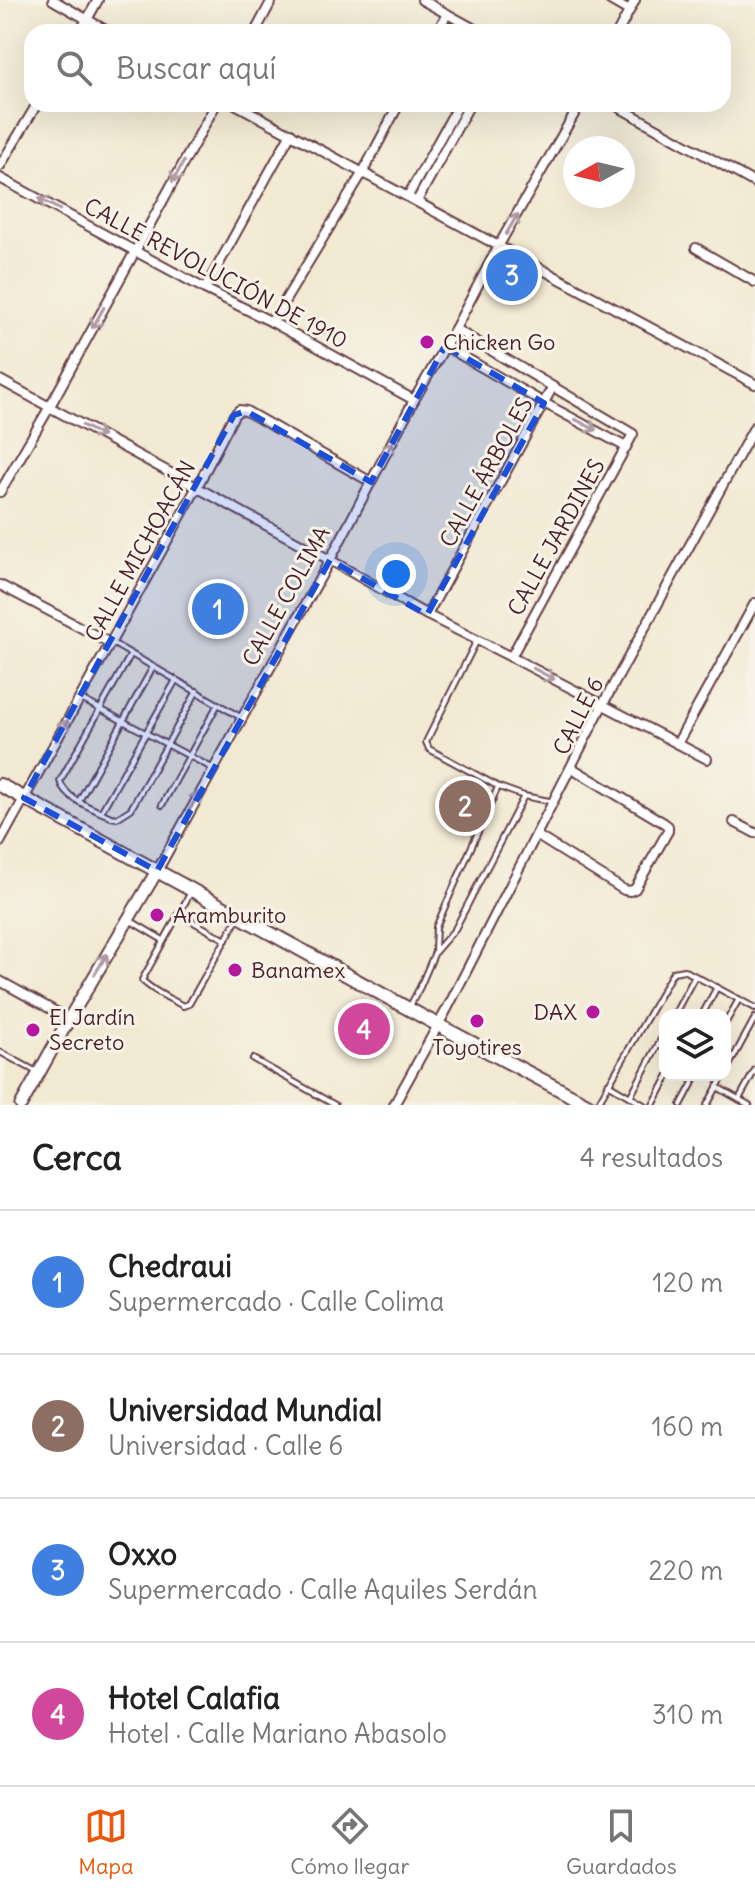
<!DOCTYPE html>
<html lang="es">
<head>
<meta charset="utf-8">
<style>
	body { margin:0; font-family:Delius,sans-serif; background:#f6f6f6; color:#222 }
	.controls { position:absolute; right:24px; bottom:24px; display:grid; overflow:hidden; border-radius:16px; box-shadow:0 8px 32px #0002 }
	.controls button { width:72px; height:72px; display:grid; place-items:center; padding:0; border:0; border-bottom:2px solid #e0e0e0; background:#fff; color:#222; font:40px sans-serif }
	.compass { position:absolute; left:563px; top:136px; width:72px; height:72px; border-radius:50%; background:#fff; box-shadow:0 8px 32px #0002; rotate:262deg }
	.you { position:absolute; left:396px; top:574px; width:28px; height:28px; margin:-20px; border:6px solid #fff; border-radius:50%; background:#1a73e8; box-shadow:0 0 0 12px #1a73e833 }
	.badge { display:grid; place-items:center; width:52px; height:52px; border-radius:50%; background:#ea580c; color:#fff; font-size:26px; font-weight:700 }
	.pin { position:absolute; translate:-50% -50%; border:4px solid #fff; box-shadow:0 2px 8px #0006 }
	.list { margin:0; padding:0; list-style:none }
	h2 { display:flex; justify-content:space-between; align-items:center; height:104px; margin:0; padding:0 32px; font-size:34px }
	h2 small { font-size:26px; font-weight:400; color:#767676 }
	.list li { display:grid; grid-template-columns:52px 1fr auto; gap:24px; align-items:center; box-sizing:border-box; height:144px; padding:0 32px; border-top:2px solid #e0e0e0 }
	.list b { display:block; font-size:30px; white-space:nowrap }
	.list p { margin:0; font-size:26px; white-space:nowrap; color:#767676 }
	.list em { font-size:26px; font-style:normal; color:#767676 }
	.icon { flex:none; width:44px; height:44px; fill:none; stroke:currentColor; stroke-width:2; stroke-linecap:round; stroke-linejoin:round }
	.map { position:relative; flex:none; width:755px; height:1105px; overflow:hidden }
	.search { position:absolute; background:#fff; box-shadow:0 8px 32px #0002; left:24px; right:24px; top:24px; height:88px; display:flex; align-items:center; gap:20px; box-sizing:border-box; padding:0 28px; border-radius:24px; color:#767676; font-size:30px }
	.sheet { height:680px; background:#fff }
	nav { display:flex; justify-content:space-around; align-items:center; box-sizing:border-box; height:112px; border-top:2px solid #e0e0e0; background:#fff; font-size:22px; color:#767676 }
	nav a { display:grid; justify-items:center; gap:4px }
	nav .on { color:#ea580c }
	.map>svg:first-child { display:block }
	.lines { fill:none; stroke-linecap:round; stroke-linejoin:round }
	.lane-casing { stroke:#633d44; stroke-width:8 }
	.street-casing { stroke:#633d44; stroke-width:12 }
	.secondary-casing { stroke:#633d44; stroke-width:15 }
	.primary-casing { stroke:#633d44; stroke-width:16 }
	.lane { stroke:#fff; stroke-width:4 }
	.street { stroke:#fff; stroke-width:8 }
	.secondary { stroke:#fff; stroke-width:11 }
	.primary { stroke:#fff; stroke-width:12 }
	.oneway { stroke:#ae9aa0 }
	.marked { fill:#1d4ed8; fill-opacity:0.2; stroke:#1d4ed8; stroke-width:6; stroke-dasharray:16 10; stroke-linejoin:round }
	.poi-dot { fill:#b5179e; stroke:#f7f3e8; stroke-width:3 }
	.labels { text-anchor:middle; dominant-baseline:central; stroke-width:6; stroke-linejoin:round; paint-order:stroke }
	.street-label { font-size:22px; fill:#4a1f2b; stroke:#f7f3e8 }
	.poi-label { font-size:22px; fill:#4a1f2b; stroke:#f7f3e8; text-anchor:start }
</style>
</head>
<body>
<div class="map">
<svg width="755" height="1105" viewBox="0 0 755 1105">
	<rect width="100%" height="100%" fill="#f7f3e8"/>
	<filter id="ink" filterUnits="userSpaceOnUse"><feTurbulence type="fractalNoise" baseFrequency=".0125" numOctaves="2"/><feDisplacementMap in="SourceGraphic" scale="16" xChannelSelector="R" yChannelSelector="G"/><feConvolveMatrix kernelMatrix="1 2 1 2 8 2 1 2 1" color-interpolation-filters="sRGB"/></filter>
	<filter id="wash" filterUnits="userSpaceOnUse"><feTurbulence type="fractalNoise" baseFrequency=".006" numOctaves="4" result="noise"/><feDisplacementMap in="SourceGraphic" scale="32" xChannelSelector="R" yChannelSelector="G"/><feGaussianBlur stdDeviation="1.8" result="paint"/><feColorMatrix in="noise" values="0 0 0 0 0 0 0 0 0 0 0 0 0 0 0 0 0 1.4 0 .05"/><feComposite in="paint" operator="in"/></filter>
	<g filter="url(#wash)">
		<rect width="100%" height="100%" fill="#f2e9d2"/>
	</g>
	<g filter="url(#ink)">
		<g class="lines">
			<!-- lane casing -->
			<g class="lane-casing">
				<g id="lane">
					<polyline points="476,642 426,742 429,749 499,787 524,796"/>
					<polyline points="112,643 242,718"/>
					<path d="M131,654l-71,127c5,19 35,28 51,36l6,1 14,-9 66,-118"/>
					<polyline points="81,699 212,768"/>
					<polyline points="79,801 153,667"/>
					<polyline points="162,805 218,704"/>
					<polyline points="101,812 176,680"/>
					<path d="M191,892l-49,88c10,11 27,18 41,26l6,-2 49,-86"/>
					<polyline points="179,914 226,940"/>
					<polyline points="131,921 163,940"/>
					<polyline points="435,949 436,927 498,787"/>
					<polyline points="410,1006 420,987 435,952 455,929 524,796 554,802"/>
					<polyline points="674,1015 695,976"/>
					<polyline points="702,1015 717,987"/>
					<polyline points="725,1024 739,999"/>
					<polyline points="0,1052 37,1072"/>
					<polyline points="253,1059 335,1105"/>
					<polyline points="725,1073 755,1018"/>
					<polyline points="608,1084 644,1105"/>
					<polyline points="717,1087 749,1105"/>
					<polyline points="630,1097 665,1032"/>
					<polyline points="739,1099 755,1070"/>
					<polyline points="597,1105 673,972 684,970 755,1008"/>
					<polyline points="653,1105 669,1075"/>
					<polyline points="681,1105 697,1075"/>
					<polyline points="707,1105 724,1075"/>
				</g>
			</g>
			<!-- street casing -->
			<g class="street-casing">
				<g id="street">
					<polyline points="53,0 109,32"/>
					<polyline points="422,0 480,32"/>
					<polyline points="610,0 629,11"/>
					<polyline points="80,32 98,0"/>
					<polyline points="255,32 272,0"/>
					<polyline points="437,32 447,14"/>
					<polyline points="618,32 635,0"/>
					<polyline points="235,104 755,384"/>
					<polyline points="613,104 755,183"/>
					<polyline points="0,166 37,104"/>
					<polyline points="0,178 205,289 272,322 414,400"/>
					<polyline points="408,196 459,104"/>
					<polyline points="417,201 470,104"/>
					<polyline points="696,248 755,282"/>
					<polyline points="205,289 291,133"/>
					<polyline points="272,322 363,172 399,104"/>
					<polyline points="455,329 633,434 511,657"/>
					<polyline points="445,346 544,403 626,447"/>
					<polyline points="0,380 330,560 427,615 511,657 707,759"/>
					<polyline points="0,492 49,408 216,104"/>
					<polyline points="0,585 110,643"/>
					<polyline points="427,615 552,388"/>
					<polyline points="677,744 755,603"/>
					<polyline points="734,822 755,833"/>
					<polyline points="536,835 624,890 630,891 635,889 668,831 668,826 664,823 572,768"/>
					<polyline points="0,842 197,487 234,415 239,410 246,411 371,482"/>
					<polyline points="157,871 330,560 414,400 455,329 499,245 580,104"/>
					<polyline points="0,981 69,1019"/>
					<polyline points="394,1105 448,1007 603,704 755,426"/>
				</g>
			</g>
			<!-- secondary casing -->
			<g class="secondary-casing">
				<polyline id="secondary" points="21,1105 69,1019 157,871"/>
			</g>
			<!-- primary casing -->
			<g class="primary-casing">
				<polyline id="primary" points="0,785 438,1025 589,1105"/>
			</g>
			<!-- lane -->
			<use href="#lane" class="lane"/>
			<!-- street -->
			<use href="#street" class="street"/>
			<!-- secondary -->
			<use href="#secondary" class="secondary"/>
			<!-- primary -->
			<use href="#primary" class="primary"/>
		</g>
		<!-- one-way arrows -->
		<defs><path id="oneway-shaft" d="M-6 0H5M1.5-3L5.5 0L1.5 3" fill="none" stroke-width="1.6" stroke-linecap="round" stroke-linejoin="round" transform="scale(2)"/></defs>
		<g class="oneway">
			<use href="#oneway-shaft" transform="translate(178 172) rotate(119)"/>
			<use href="#oneway-shaft" transform="translate(49 204) rotate(-152)"/>
			<use href="#oneway-shaft" transform="translate(512 224) rotate(-60)"/>
			<use href="#oneway-shaft" transform="translate(98 318) rotate(119)"/>
			<use href="#oneway-shaft" transform="translate(586 425) rotate(28)"/>
			<use href="#oneway-shaft" transform="translate(93 431) rotate(28)"/>
			<use href="#oneway-shaft" transform="translate(387 452) rotate(-62)"/>
			<use href="#oneway-shaft" transform="translate(544 674) rotate(28)"/>
			<use href="#oneway-shaft" transform="translate(62 730) rotate(-61)"/>
			<use href="#oneway-shaft" transform="translate(194 802) rotate(-61)"/>
			<use href="#oneway-shaft" transform="translate(101 964) rotate(-59)"/>
		</g>
	</g>
	<!-- marked area -->
	<path class="marked" d="M445,346l99,57 -117,212 -97,-55 -173,311 -133,-73 210,-383 12,-4 125,71z"/>
	<!-- markers -->
	<g class="poi-dot">
		<circle cx="427" cy="342" r="8"/>
		<circle cx="157" cy="915" r="8"/>
		<circle cx="235" cy="970" r="8"/>
		<circle cx="593" cy="1012" r="8"/>
		<circle cx="477" cy="1021" r="8"/>
		<circle cx="33" cy="1030" r="8"/>
	</g>
	<g class="labels">
		<!-- street labels -->
		<g class="street-label">
			<text transform="translate(216 273) rotate(28)">CALLE REVOLUCIÓN DE 1910</text>
			<text transform="translate(486 472) rotate(-61)">CALLE ÁRBOLES</text>
			<text transform="translate(556 537) rotate(-61)">CALLE JARDINES</text>
			<text transform="translate(140 551) rotate(-61)">CALLE MICHOACÁN</text>
			<text transform="translate(286 596) rotate(-61)">CALLE COLIMA</text>
			<text transform="translate(578 716) rotate(-63)">CALLE 6</text>
		</g>
		<!-- poi labels -->
		<g class="poi-label">
			<text x="443" y="342">Chicken Go</text>
			<text x="173" y="915">Aramburito</text>
			<text x="251" y="970">Banamex</text>
			<text x="577" y="1012" text-anchor="end">DAX</text>
			<text x="49" y="1017">El Jardín<tspan x="49" dy="25">Secreto</tspan></text>
			<text x="477" y="1047" text-anchor="middle">Toyotires</text>
		</g>
	</g>
</svg>
<div class="controls">
<button><svg class="icon" aria-label="layers" viewBox="0 0 24 24"><path d="M12 4l9 5-9 5-9-5zM3 14l9 5 9-5"/></svg></button>
</div>
<svg class="compass" viewBox="-18 -18 36 36"><path d="M0-13l5 13h-10z" fill="#e53935"/><path d="M0 13l5-13h-10z" fill="#767676"/></svg>
<div class="you"></div>
<div class="pin badge" style="left:218px;top:609px;background:#3f7fe0">1</div>
<div class="pin badge" style="left:465px;top:806px;background:#8d6e63">2</div>
<div class="pin badge" style="left:512px;top:275px;background:#3f7fe0">3</div>
<div class="pin badge" style="left:364px;top:1029px;background:#d1479c">4</div>
<div class="search"><svg class="icon" aria-label="search" viewBox="0 0 24 24"><circle cx="10" cy="10" r="6"/><path d="M15 15l6 6"/></svg>Buscar aquí</div>
</div>
<section class="sheet">
<h2>Cerca<small>4 resultados</small></h2>
<ul class="list">
<li><span class="badge" style="background:#3f7fe0">1</span><div><b>Chedraui</b><p>Supermercado · Calle Colima</p></div><em>120 m</em></li>
<li><span class="badge" style="background:#8d6e63">2</span><div><b>Universidad Mundial</b><p>Universidad · Calle 6</p></div><em>160 m</em></li>
<li><span class="badge" style="background:#3f7fe0">3</span><div><b>Oxxo</b><p>Supermercado · Calle Aquiles Serdán</p></div><em>220 m</em></li>
<li><span class="badge" style="background:#d1479c">4</span><div><b>Hotel Calafia</b><p>Hotel · Calle Mariano Abasolo</p></div><em>310 m</em></li>
</ul>
</section>
<nav>
<a class="on"><svg class="icon" aria-label="map" viewBox="0 0 24 24"><path d="M3 6l6-2 6 2 6-2v14l-6 2-6-2-6 2zM9 4v14M15 6v14"/></svg>Mapa</a>
<a><svg class="icon" aria-label="directions" viewBox="0 0 24 24"><path d="M12 3l9 9-9 9-9-9zM9 14v-3h6M13 9l2 2-2 2"/></svg>Cómo llegar</a>
<a><svg class="icon" aria-label="saved" viewBox="0 0 24 24"><path d="M7 4h10v16l-5-4-5 4z"/></svg>Guardados</a>
</nav>
</body>
</html>
